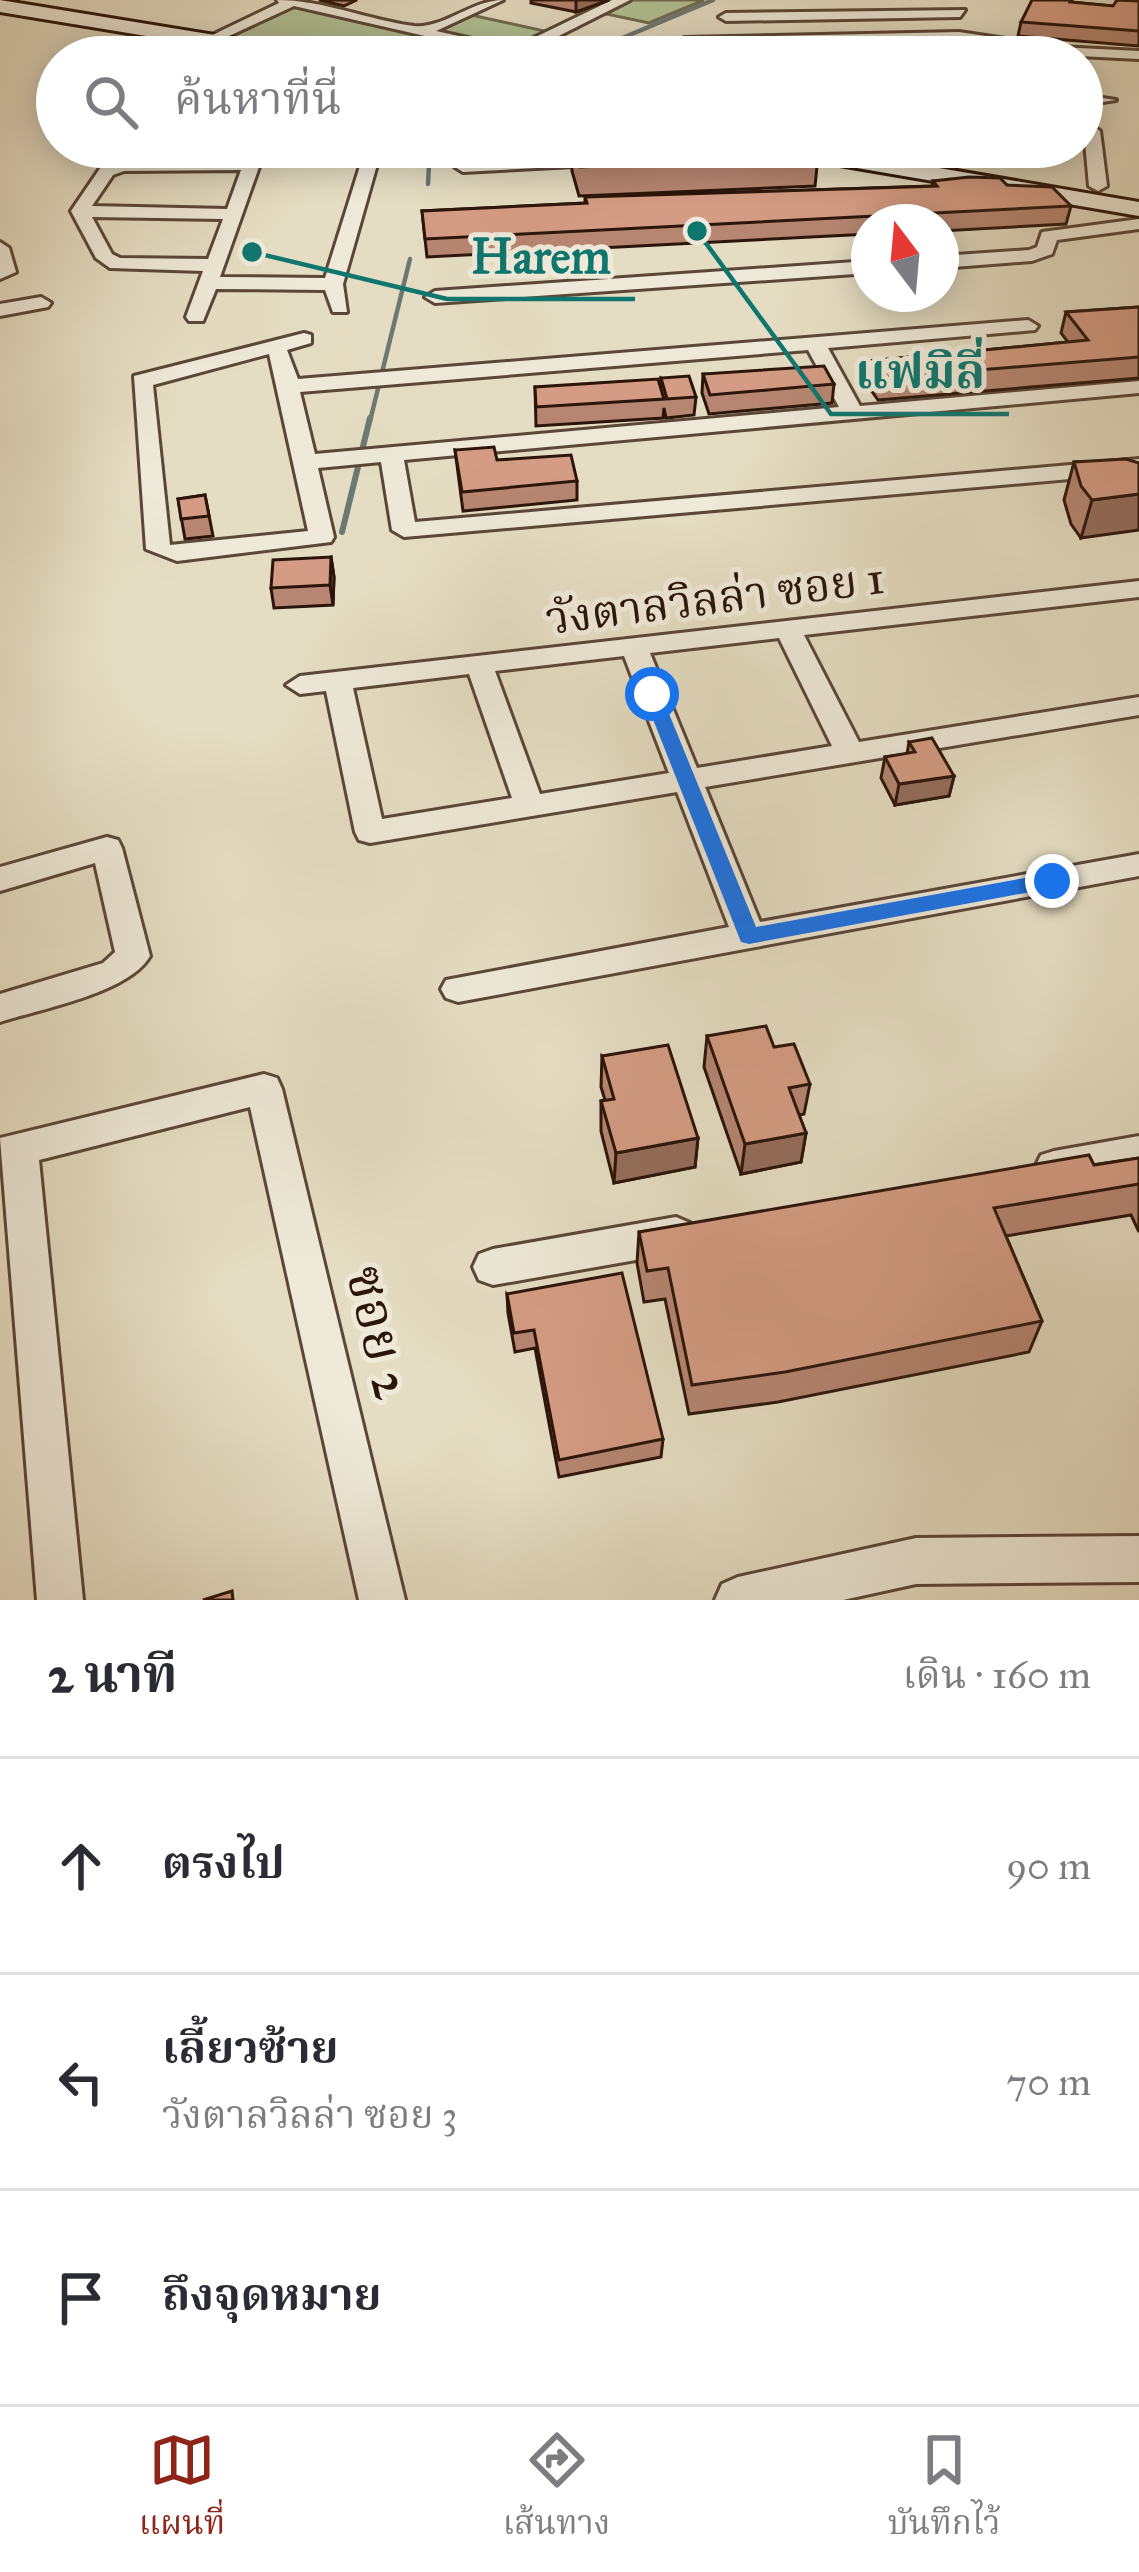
<!DOCTYPE html>
<html lang="th">
<head>
<meta charset="utf-8">
<style>
	body { margin:0; font-family:"IM FELL Great Primer","Noto Serif Thai",serif; background:#f2f2f3; color:#2b2b33 }
	.compass { position:absolute; left:851px; top:204px; width:108px; height:108px; border-radius:50%; background:#fff; box-shadow:0 6px 30px #0003; rotate:344deg }
	.stop { position:absolute; width:36px; height:36px; margin:-27px; border:9px solid #1a73e8; border-radius:50%; background:#fff }
	.stop.end { background:#1a73e8; border-color:#fff; box-shadow:0 3px 12px #0008 }
	.list { margin:0; padding:0; list-style:none }
	h2 { display:flex; justify-content:space-between; align-items:center; height:156px; margin:0; padding:0 48px; font-size:51px }
	h2 small { font-size:39px; font-weight:400; color:#7c7c81 }
	.list li { display:grid; grid-template-columns:78px 1fr auto; gap:36px; align-items:center; box-sizing:border-box; height:216px; padding:0 48px; border-top:3px solid #e1e1e2 }
	.list b { display:block; font-size:45px; white-space:nowrap }
	.list p { margin:0; font-size:39px; white-space:nowrap; color:#7c7c81 }
	.list em { font-size:39px; font-style:normal; color:#7c7c81 }
	.icon { flex:none; width:66px; height:66px; fill:none; stroke:currentColor; stroke-width:2; stroke-linecap:round; stroke-linejoin:round }
	.map { position:relative; flex:none; width:1139px; height:1600px; overflow:hidden }
	.search { position:absolute; background:#fff; box-shadow:0 6px 30px #0003; left:36px; right:36px; top:36px; height:132px; display:flex; align-items:center; gap:30px; box-sizing:border-box; padding:0 42px; border-radius:66px; color:#7c7c81; font-size:45px }
	.sheet { height:804px; background:#fff }
	nav { display:flex; justify-content:space-around; align-items:center; box-sizing:border-box; height:168px; border-top:3px solid #e1e1e2; background:#fff; font-size:33px; color:#7c7c81 }
	nav a { display:grid; justify-items:center; gap:6px }
	nav .on { color:#8f2418 }
	.map>svg:first-child { display:block }
	.green { fill:#b2c295; stroke:#6e6c4f; stroke-width:3 }
	.lines { fill:none; stroke-linecap:round; stroke-linejoin:round }
	.stream-far1 { stroke:#6c7973; stroke-width:4.5 }
	.stream { stroke:#6c7973; stroke-width:6 }
	.minor-casing { stroke:#5a4738; stroke-width:6 }
	.secondary-casing { stroke:#2b1509; stroke-width:6 }
	.minor { fill:#eee9d8; fill-rule:evenodd }
	.secondary { fill:#eee9d8; fill-rule:evenodd }
	.wall { fill:#b68672; stroke:#2b1509; stroke-width:3 }
	.shaded-wall { fill:#946d5c; stroke:#2b1509; stroke-width:3 }
	.building { fill:#d49c84; stroke:#2b1509; stroke-width:3 }
	.route { fill:#1a73e8 }
	.labels { text-anchor:middle; dominant-baseline:central; stroke-width:10; stroke-linejoin:round; paint-order:stroke }
	.street-label { font-size:45px; fill:#2b1509; stroke:#eee9d8 }
	.near-street-label { font-size:54px; fill:#2b1509; stroke:#eee9d8 }
	.leader { fill:none; stroke:#0f766e; stroke-width:4.5 }
	.callout-dot { fill:#0f766e; stroke:#eee9d8; stroke-width:4.5 }
	.callout-label { font-size:48px; text-anchor:middle; font-weight:bold; fill:#0f766e; stroke:#eee9d8; stroke-width:10; stroke-linejoin:round; paint-order:stroke }
</style>
</head>
<body>
<div class="map">
<svg width="1139" height="1600" viewBox="0 0 1139 1600">
	<rect width="100%" height="100%" fill="#e5ddc3"/>
	<filter id="stains"><feTurbulence type="fractalNoise" baseFrequency=".00167" numOctaves="4"/><feColorMatrix values="0 0 0 0 .2 0 0 0 0 .09 0 0 0 0 .02 0 0 0 .5 -.17"/></filter>
	<radialGradient id="worn" r=".72"><stop offset=".6" stop-color="#630" stop-opacity="0"/><stop offset="1" stop-color="#630" stop-opacity=".3"/></radialGradient>
	<!-- green -->
	<g class="green">
		<polygon points="633,0 704,0 649,23 606,14"/>
		<polygon points="294,4 465,44 462,57 352,57 226,36"/>
		<polygon points="471,15 549,32 513,51 430,31"/>
	</g>
	<g class="lines">
		<!-- stream-far1 -->
		<g class="stream-far1">
			<polyline points="577,57 713,0"/>
			<polyline points="428,184 430,147"/>
			<polyline points="370,421 410,259"/>
		</g>
		<!-- stream -->
		<polyline class="stream" points="342,532 370,418"/>
		<!-- minor casing -->
		<g class="minor-casing">
			<g id="minor">
				<path d="M277,0c47,0 91,20 137,26 29,3 58,-26 89,-26l-67,31 77,17 99,-48h18l-113,57 -223,-51 -80,37 -12,-3 77,-37z"/>
				<polygon points="965,10 960,17 726,21 719,17 726,13"/>
				<polygon points="959,32 1059,47 1139,51 1139,59 1059,55 959,40 684,46 677,42 684,38"/>
				<polygon points="1082,95 1116,100 1082,105"/>
				<polygon points="1092,126 1100,131 1107,186 1098,191 1089,186 1084,131"/>
				<path d="M250,147h16l-46,130 105,1 41,-131h16l-39,137 4,28h-14l-8,-22 -109,-1 -13,32h-14l-3,-4 17,-46 -93,-3 -14,-10 -25,-47 30,-44 16,-5 128,-2zM241,170l-14,39 -135,-3 21,-31 11,-4zM92,217l131,2 -15,40 -88,-1 -8,-4z"/>
				<polygon points="618,155 618,163 612,164 463,172 455,167 463,162"/>
				<polygon points="1139,219 1139,229 1057,240 1052,254 1032,261 941,268 941,256 1029,250 1037,247 1042,232"/>
				<polygon points="0,242 9,248 16,272 0,279"/>
				<polygon points="869,261 869,273 435,303 425,297 435,291"/>
				<polygon points="41,297 51,303 48,307 0,316 0,304"/>
				<path d="M1028,320l10,6 -3,4 -207,18 32,58 279,-25v12l-735,67 11,62 724,-63v14l-735,64 -12,-7 -11,-68 -63,6 16,69 -3,5 -154,19 -31,-12 -12,-173 170,-43 7,2v8l-24,7 11,29zM808,350l31,57 -524,47 -15,-62zM269,354l39,177 -138,14 -17,-160z"/>
				<path d="M1139,581v16l-335,38 55,107 280,-45v18l-434,72 55,135 379,-68v22l-681,126 -12,-4 -5,-9 5,-9 283,-53 -52,-135 -307,51 -11,-3 -4,-8 -29,-141 -26,3 -14,-9 14,-9zM779,638l53,108 -135,22 -47,-115zM624,656l45,117 -129,21 -45,-123zM469,674l43,124 -130,21 -29,-131z"/>
				<path d="M107,837l11,3 4,8 28,108c-21,37 -110,53 -150,66v-28l103,-31 12,-11 -20,-89 -95,28v-24z"/>
				<polygon points="264,1074 277,1078 282,1089 405,1600 359,1600 250,1107 39,1160 83,1600 37,1600 0,1138"/>
				<polygon points="1139,1136 1139,1168 1054,1183 1041,1179 1035,1167 1041,1155 1054,1151"/>
				<polygon points="676,1217 690,1223 695,1235 690,1247 676,1253 493,1285 479,1280 473,1267 479,1254 493,1249"/>
				<polygon points="1139,1536 1139,1582 916,1584 843,1600 715,1600 722,1584 738,1577 916,1538"/>
			</g>
		</g>
		<!-- secondary casing -->
		<g class="secondary-casing">
			<g id="secondary">
				<polygon points="0,0 313,51 323,57 275,57 0,12"/>
				<polygon points="763,147 816,147 1139,202 1139,216 775,154"/>
			</g>
		</g>
		<!-- minor -->
		<use href="#minor" class="minor"/>
		<!-- secondary -->
		<use href="#secondary" class="secondary"/>
	</g>
	<!-- wall -->
	<g class="wall">
		<polygon points="319,0 357,0 344,6"/>
		<polygon points="531,0 609,0 576,12 531,3"/>
		<polygon points="1072,0 1071,2 1113,6 1139,1 1139,46 1018,36 1021,22"/>
		<polygon points="564,147 812,147 818,157 815,186 579,196 572,171 572,152 566,152"/>
		<polygon points="933,181 1007,185 1071,206 1066,224 941,231 941,222 869,222 869,234 427,257 422,211 585,203 585,197 932,186"/>
		<polygon points="1139,307 1139,378 878,400 866,383 869,361 1068,342 1061,333 1066,312"/>
		<polygon points="703,374 834,384 832,403 709,414 702,393"/>
		<polygon points="661,378 696,397 694,415 666,418 664,408 663,418 536,426 535,387 661,388"/>
		<polygon points="455,450 577,481 577,500 463,511"/>
		<polygon points="1074,462 1139,463 1081,538 1071,524 1064,500"/>
		<polygon points="205,495 213,536 185,539 178,499"/>
		<polygon points="331,557 334,577 333,605 274,608 271,588"/>
		<polygon points="909,742 954,776 949,796 895,805 881,778 885,757 907,754"/>
		<polygon points="707,1036 774,1047 810,1084 804,1114 799,1115 806,1133 801,1162 741,1174 704,1067"/>
		<polygon points="602,1056 698,1138 695,1167 614,1183 601,1131 601,1101 605,1100 601,1087"/>
		<polygon points="1139,1158 1139,1232 1131,1215 1006,1236 1042,1321 1029,1352 778,1402 689,1414 665,1299 644,1302 637,1263 639,1232"/>
		<polygon points="507,1294 663,1439 661,1457 559,1477 535,1348 515,1352 508,1313"/>
	</g>
	<!-- shaded-wall -->
	<g class="shaded-wall">
		<polygon points="576,0 609,0 576,12"/>
		<polygon points="1139,494 1139,530 1081,538 1092,500"/>
		<polygon points="331,557 334,577 333,605 330,585"/>
		<polygon points="954,776 949,796 895,805 899,784"/>
		<polygon points="806,1133 801,1162 741,1174 745,1144"/>
		<polygon points="698,1138 695,1167 614,1183 616,1153"/>
	</g>
	<!-- building -->
	<g class="building">
		<polygon points="1032,0 1071,0 1070,2 1113,6 1117,0 1139,1 1139,31 1021,22"/>
		<polygon points="236,46 255,49 253,57 219,57"/>
		<polygon points="574,147 812,147 818,157 580,167"/>
		<polygon points="969,177 1000,178 1007,185 1052,187 1071,206 425,239 422,211 587,203 585,197 937,186 933,181"/>
		<polygon points="1139,307 1139,357 881,378 869,361 1088,340 1066,312"/>
		<polygon points="824,366 834,384 710,395 703,374"/>
		<polygon points="689,376 696,397 667,399 661,378"/>
		<polygon points="658,379 664,399 536,407 535,387"/>
		<polygon points="494,447 497,460 571,455 577,481 462,492 455,450"/>
		<polygon points="1126,459 1139,463 1139,494 1092,500 1081,486 1074,462"/>
		<polygon points="205,495 209,516 181,519 178,499"/>
		<polygon points="331,557 330,585 271,588 273,560"/>
		<polygon points="932,738 954,776 899,784 885,757 915,752 909,742"/>
		<polygon points="766,1026 774,1047 794,1044 810,1084 789,1088 806,1133 745,1144 707,1036"/>
		<polygon points="668,1045 698,1138 616,1153 601,1101 614,1099 602,1056"/>
		<polygon points="1089,1155 1094,1165 1139,1158 1139,1184 994,1208 1042,1321 785,1372 692,1385 668,1268 647,1271 639,1232"/>
		<polygon points="622,1273 663,1439 559,1460 534,1330 514,1333 507,1294"/>
		<polygon points="232,1591 233,1600 203,1600"/>
	</g>
	<!-- route -->
	<polygon class="route" points="646,689 661,694 756,927 1052,873 1063,881 1052,888 749,944 741,942 643,694"/>
	<g class="labels">
		<!-- street labels -->
		<g class="street-label">
			<text transform="translate(715 598) rotate(-7)">วังตาลวิลล่า ซอย 1</text>
		</g>
		<!-- near-street labels -->
		<g class="near-street-label">
			<text transform="translate(379 1332) rotate(77)">ซอย 2</text>
		</g>
	</g>
	<!-- callouts -->
	<path class="leader" d="M252 252L447 299H635M697 231L831 414H1009"/>
	<g class="callout-dot">
		<circle cx="252" cy="252" r="12"/>
		<circle cx="697" cy="231" r="12"/>
	</g>
	<g class="callout-label">
		<text x="541" y="273">Harem</text>
		<text x="920" y="388">แฟมิลี่</text>
	</g>
	<rect width="100%" height="100%" filter="url(#stains)"/>
	<rect width="100%" height="100%" fill="url(#worn)"/>
</svg>
<svg class="compass" viewBox="-18 -18 36 36"><path d="M0-13l5 13h-10z" fill="#e53935"/><path d="M0 13l5-13h-10z" fill="#7c7c81"/></svg>
<div class="stop" style="left:652px;top:694px"></div>
<div class="stop end" style="left:1052px;top:881px"></div>
<div class="search"><svg class="icon" aria-label="search" viewBox="0 0 24 24"><circle cx="10" cy="10" r="6"/><path d="M15 15l6 6"/></svg>ค้นหาที่นี่</div>
</div>
<section class="sheet">
<h2>2 นาที<small>เดิน · 160 m</small></h2>
<ul class="list">
<li><svg class="icon" aria-label="ahead" viewBox="0 0 24 24"><path d="M12 20V5M6 11l6-6 6 6"/></svg><div><b>ตรงไป</b></div><em>90 m</em></li>
<li><svg class="icon" aria-label="left" viewBox="0 0 24 24"><path d="M17 20v-9H6M10 6l-5 5 5 5"/></svg><div><b>เลี้ยวซ้าย</b><p>วังตาลวิลล่า ซอย 3</p></div><em>70 m</em></li>
<li><svg class="icon" aria-label="arrive" viewBox="0 0 24 24"><path d="M6 21V4h12l-3 4 3 4H6"/></svg><div><b>ถึงจุดหมาย</b></div></li>
</ul>
</section>
<nav>
<a class="on"><svg class="icon" aria-label="map" viewBox="0 0 24 24"><path d="M3 6l6-2 6 2 6-2v14l-6 2-6-2-6 2zM9 4v14M15 6v14"/></svg>แผนที่</a>
<a><svg class="icon" aria-label="directions" viewBox="0 0 24 24"><path d="M12 3l9 9-9 9-9-9zM9 14v-3h6M13 9l2 2-2 2"/></svg>เส้นทาง</a>
<a><svg class="icon" aria-label="saved" viewBox="0 0 24 24"><path d="M7 4h10v16l-5-4-5 4z"/></svg>บันทึกไว้</a>
</nav>
</body>
</html>
